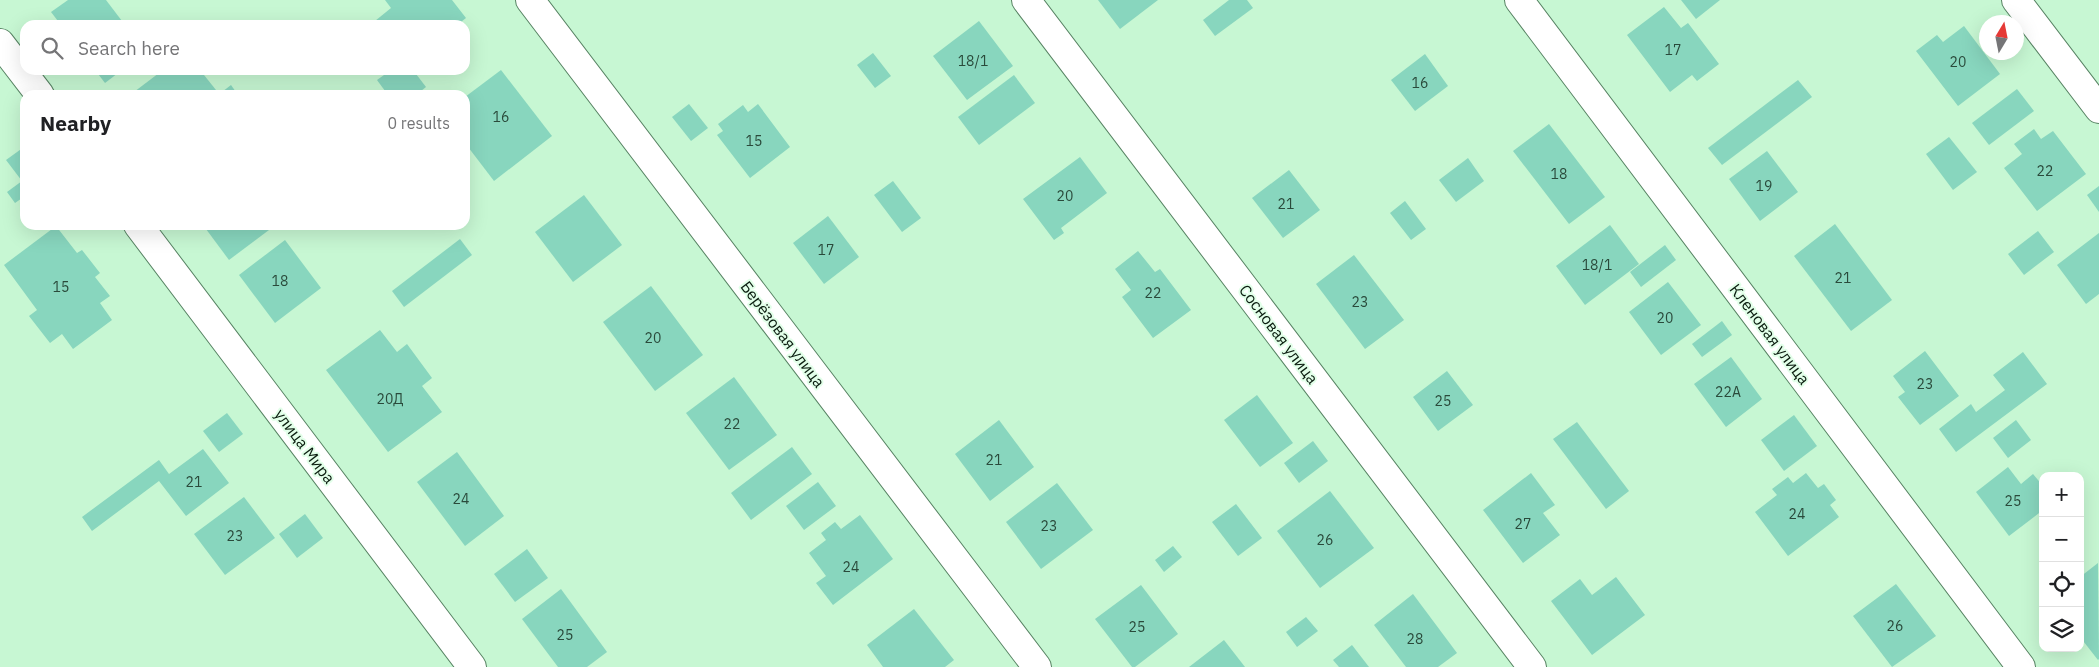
<!DOCTYPE html>
<html lang="en">
<head>
<meta charset="utf-8">
<style>
	body { margin:0; font-family:"IBM Plex Sans",sans-serif; background:#f2f2f2; color:#202124 }
	.controls { position:absolute; right:15px; bottom:15px; display:grid; overflow:hidden; border-radius:10px; box-shadow:0 5px 20px #0002 }
	.controls button { width:45px; height:45px; display:grid; place-items:center; padding:0; border:0; border-bottom:1px solid #e0e0e0; background:#fff; color:#202124; font:25px sans-serif }
	.compass { position:absolute; left:1979px; top:15px; width:45px; height:45px; border-radius:50%; background:#fff; box-shadow:0 5px 20px #0002; rotate:10deg }
	.list { margin:0; padding:0; list-style:none }
	h2 { display:flex; justify-content:space-between; align-items:center; height:65px; margin:0; padding:0 20px; font-size:21px }
	h2 small { font-size:16px; font-weight:400; color:#757577 }
	.icon { flex:none; width:28px; height:28px; fill:none; stroke:currentColor; stroke-width:2; stroke-linecap:round; stroke-linejoin:round }
	.map { position:relative; flex:none; width:2099px; height:667px; overflow:hidden }
	.search { position:absolute; background:#fff; box-shadow:0 5px 20px #0002; left:20px; top:20px; width:450px; height:55px; display:flex; align-items:center; gap:12px; box-sizing:border-box; padding:0 18px; border-radius:15px; color:#757577; font-size:19px }
	.panel { position:absolute; background:#fff; box-shadow:0 5px 20px #0002; left:20px; top:90px; width:450px; height:140px; border-radius:15px }
	.map>svg:first-child { display:block }
	.building { fill:#88d6be }
	.lines { fill:none; stroke-linecap:round; stroke-linejoin:round }
	.street-casing { stroke:#578363; stroke-width:30 }
	.street { stroke:#fff; stroke-width:28 }
	.labels { text-anchor:middle; dominant-baseline:central; stroke-width:4; stroke-linejoin:round; paint-order:stroke }
	.number-label { font-size:14px; fill:#2a4a3b }
	.street-label { font-size:16px; fill:#0a1c0f; stroke:#e2ffe9 }
</style>
</head>
<body>
<div class="map">
<svg width="2099" height="667" viewBox="0 0 2099 667">
	<rect width="100%" height="100%" fill="#c7f7d3"/>
	<!-- building -->
	<g class="building">
		<polygon points="68,0 106,0 125,25 61,25 51,12"/>
		<polygon points="385,0 452,0 466,18 457,25 378,25 375,21 391,8"/>
		<polygon points="1098,0 1158,0 1120,29"/>
		<polygon points="1229,0 1247,0 1253,8 1215,36 1203,20"/>
		<polygon points="1681,0 1720,0 1696,19"/>
		<polygon points="1664,7 1681,28 1688,23 1719,64 1697,81 1692,75 1670,92 1627,35"/>
		<polygon points="979,21 1013,66 967,100 933,56"/>
		<polygon points="1964,26 2000,74 1958,106 1916,51 1937,35 1943,42"/>
		<polygon points="873,53 891,76 875,88 857,65"/>
		<polygon points="1425,54 1448,86 1415,111 1391,80"/>
		<polygon points="95,70 122,70 105,83"/>
		<polygon points="163,70 200,70 216,90 209,95 130,95"/>
		<polygon points="391,70 413,70 426,87 416,95 388,95 377,80"/>
		<polygon points="501,70 552,136 494,181 465,143 465,97"/>
		<polygon points="1014,75 1035,103 979,145 958,117"/>
		<polygon points="1798,80 1812,97 1722,165 1708,148"/>
		<polygon points="231,85 238,95 218,95"/>
		<polygon points="2017,89 2034,111 1989,145 1972,123"/>
		<polygon points="689,104 708,128 691,141 672,117"/>
		<polygon points="758,104 790,147 750,178 717,135 723,131 718,124 743,105 748,112"/>
		<polygon points="1549,124 1605,197 1569,224 1513,151"/>
		<polygon points="2034,129 2041,139 2053,131 2086,174 2037,211 2004,168 2022,154 2014,144"/>
		<polygon points="1949,137 1977,172 1953,190 1926,154"/>
		<polygon points="24,147 25,196 15,203 7,192 22,181 6,160"/>
		<polygon points="1767,151 1798,192 1760,221 1729,179"/>
		<polygon points="1080,157 1107,193 1061,228 1064,233 1054,240 1023,199"/>
		<polygon points="1468,158 1484,181 1456,202 1439,180"/>
		<polygon points="1289,170 1320,210 1283,238 1252,198"/>
		<polygon points="893,181 921,218 902,232 874,195"/>
		<polygon points="2099,186 2099,212 2087,195"/>
		<polygon points="584,195 622,245 573,282 535,232"/>
		<polygon points="1405,201 1426,229 1411,240 1390,213"/>
		<polygon points="828,216 859,257 824,284 793,243"/>
		<polygon points="1835,224 1892,300 1851,331 1794,256"/>
		<polygon points="203,225 272,225 273,227 229,260"/>
		<polygon points="1610,225 1639,264 1585,305 1556,266"/>
		<polygon points="56,226 77,253 82,250 100,273 95,277 110,296 100,303 112,320 73,349 62,334 50,343 29,316 37,310 4,265"/>
		<polygon points="2038,231 2054,252 2024,275 2008,254"/>
		<polygon points="2099,233 2099,294 2086,304 2057,265"/>
		<polygon points="460,239 472,255 404,307 392,291"/>
		<polygon points="285,240 321,288 275,323 239,275"/>
		<polygon points="1665,245 1676,260 1641,287 1630,272"/>
		<polygon points="1138,251 1155,272 1160,269 1191,310 1153,338 1122,297 1131,290 1115,269"/>
		<polygon points="1354,255 1404,320 1365,349 1316,284"/>
		<polygon points="1668,282 1701,325 1661,355 1629,312"/>
		<polygon points="651,286 703,355 655,391 603,322"/>
		<polygon points="1722,321 1732,335 1702,357 1692,344"/>
		<polygon points="380,330 397,352 407,344 432,378 422,386 442,412 388,452 326,370"/>
		<polygon points="1925,351 1959,396 1920,425 1898,397 1905,392 1893,376"/>
		<polygon points="2023,352 2047,384 1956,452 1939,429 1971,404 1976,412 2005,390 1993,375"/>
		<polygon points="1731,357 1762,399 1726,427 1694,384"/>
		<polygon points="1447,371 1473,405 1438,431 1413,397"/>
		<polygon points="734,377 777,435 729,470 686,413"/>
		<polygon points="1257,395 1293,443 1260,467 1224,420"/>
		<polygon points="227,413 243,434 219,452 203,431"/>
		<polygon points="1794,415 1817,446 1784,471 1761,440"/>
		<polygon points="999,420 1034,467 990,501 955,454"/>
		<polygon points="2016,420 2031,440 2008,458 1993,438"/>
		<polygon points="1577,422 1629,491 1606,509 1553,439"/>
		<polygon points="1313,441 1328,461 1299,483 1284,463"/>
		<polygon points="792,447 812,474 751,520 731,493"/>
		<polygon points="203,449 229,483 186,516 159,481 92,531 82,517 159,460 169,474"/>
		<polygon points="457,452 504,516 465,546 417,482"/>
		<polygon points="2008,467 2021,484 2033,474 2043,486 2043,510 2009,536 1976,492"/>
		<polygon points="1531,473 1555,505 1543,513 1560,535 1523,563 1483,510"/>
		<polygon points="1806,473 1818,488 1824,484 1836,500 1830,505 1839,517 1788,556 1755,512 1777,495 1772,489 1788,477 1793,483"/>
		<polygon points="818,482 836,506 804,530 786,506"/>
		<polygon points="1057,483 1093,530 1041,569 1006,522"/>
		<polygon points="1330,491 1374,548 1320,588 1277,531"/>
		<polygon points="244,497 275,538 225,575 194,534"/>
		<polygon points="1236,504 1262,538 1238,556 1212,522"/>
		<polygon points="305,514 323,538 297,558 279,534"/>
		<polygon points="860,515 893,559 833,605 816,583 826,576 809,553 826,540 821,533 835,522 841,529"/>
		<polygon points="1173,546 1182,557 1164,572 1155,560"/>
		<polygon points="527,549 548,578 515,602 494,574"/>
		<polygon points="2098,563 2099,659 2098,660 2080,637 2080,577"/>
		<polygon points="1616,577 1645,615 1592,655 1551,601 1580,579 1592,595"/>
		<polygon points="1896,584 1936,636 1892,667 1853,616"/>
		<polygon points="1141,585 1178,634 1135,667 1132,667 1095,619"/>
		<polygon points="561,589 607,652 587,667 558,667 522,619"/>
		<polygon points="1413,594 1457,653 1438,667 1406,667 1374,625"/>
		<polygon points="914,609 954,660 945,667 883,667 867,645"/>
		<polygon points="1306,617 1318,631 1297,647 1286,632"/>
		<polygon points="1224,640 1245,667 1189,667"/>
		<polygon points="1352,645 1369,667 1339,667 1333,660"/>
	</g>
	<g class="lines">
		<!-- street casing -->
		<g class="street-casing">
			<g id="street">
				<polyline points="530,0 1037,667"/>
				<polyline points="1026,0 1532,667"/>
				<polyline points="1519,0 2021,667"/>
				<polyline points="2016,0 2099,109"/>
				<polyline points="0,43 40,95"/>
				<polyline points="138,225 472,667"/>
			</g>
		</g>
		<!-- street -->
		<use href="#street" class="street"/>
	</g>
	<g class="labels">
		<!-- number labels -->
		<g class="number-label">
			<text x="1673" y="50">17</text>
			<text x="973" y="61">18/1</text>
			<text x="1958" y="62">20</text>
			<text x="1420" y="83">16</text>
			<text x="501" y="117">16</text>
			<text x="754" y="141">15</text>
			<text x="2045" y="171">22</text>
			<text x="1559" y="174">18</text>
			<text x="1764" y="186">19</text>
			<text x="1065" y="196">20</text>
			<text x="1286" y="204">21</text>
			<text x="826" y="250">17</text>
			<text x="1597" y="265">18/1</text>
			<text x="1843" y="278">21</text>
			<text x="280" y="281">18</text>
			<text x="61" y="287">15</text>
			<text x="1153" y="293">22</text>
			<text x="1360" y="302">23</text>
			<text x="1665" y="318">20</text>
			<text x="653" y="338">20</text>
			<text x="1925" y="384">23</text>
			<text x="1728" y="392">22А</text>
			<text x="390" y="399">20Д</text>
			<text x="1443" y="401">25</text>
			<text x="732" y="424">22</text>
			<text x="994" y="460">21</text>
			<text x="194" y="482">21</text>
			<text x="461" y="499">24</text>
			<text x="2013" y="501">25</text>
			<text x="1797" y="514">24</text>
			<text x="1523" y="524">27</text>
			<text x="1049" y="526">23</text>
			<text x="235" y="536">23</text>
			<text x="1325" y="540">26</text>
			<text x="851" y="567">24</text>
			<text x="1895" y="626">26</text>
			<text x="1137" y="627">25</text>
			<text x="565" y="635">25</text>
			<text x="1415" y="639">28</text>
		</g>
		<!-- street labels -->
		<g class="street-label">
			<text transform="translate(783 334) rotate(53)">Берёзовая улица</text>
			<text transform="translate(1279 334) rotate(53)">Сосновая улица</text>
			<text transform="translate(1770 334) rotate(53)">Кленовая улица</text>
			<text transform="translate(305 446) rotate(53)">улица Мира</text>
		</g>
	</g>
</svg>
<div class="controls">
<button>+</button>
<button>−</button>
<button><svg class="icon" aria-label="locate" viewBox="0 0 24 24"><circle cx="12" cy="12" r="6"/><path d="M12 2v4M12 18v4M2 12h4M18 12h4"/></svg></button>
<button><svg class="icon" aria-label="layers" viewBox="0 0 24 24"><path d="M12 4l9 5-9 5-9-5zM3 14l9 5 9-5"/></svg></button>
</div>
<svg class="compass" viewBox="-18 -18 36 36"><path d="M0-13l5 13h-10z" fill="#e53935"/><path d="M0 13l5-13h-10z" fill="#757577"/></svg>
<div class="search"><svg class="icon" aria-label="search" viewBox="0 0 24 24"><circle cx="10" cy="10" r="6"/><path d="M15 15l6 6"/></svg>Search here</div>
<section class="panel">
<h2>Nearby<small>0 results</small></h2>
<ul class="list">
</ul>
</section>
</div>
</body>
</html>
